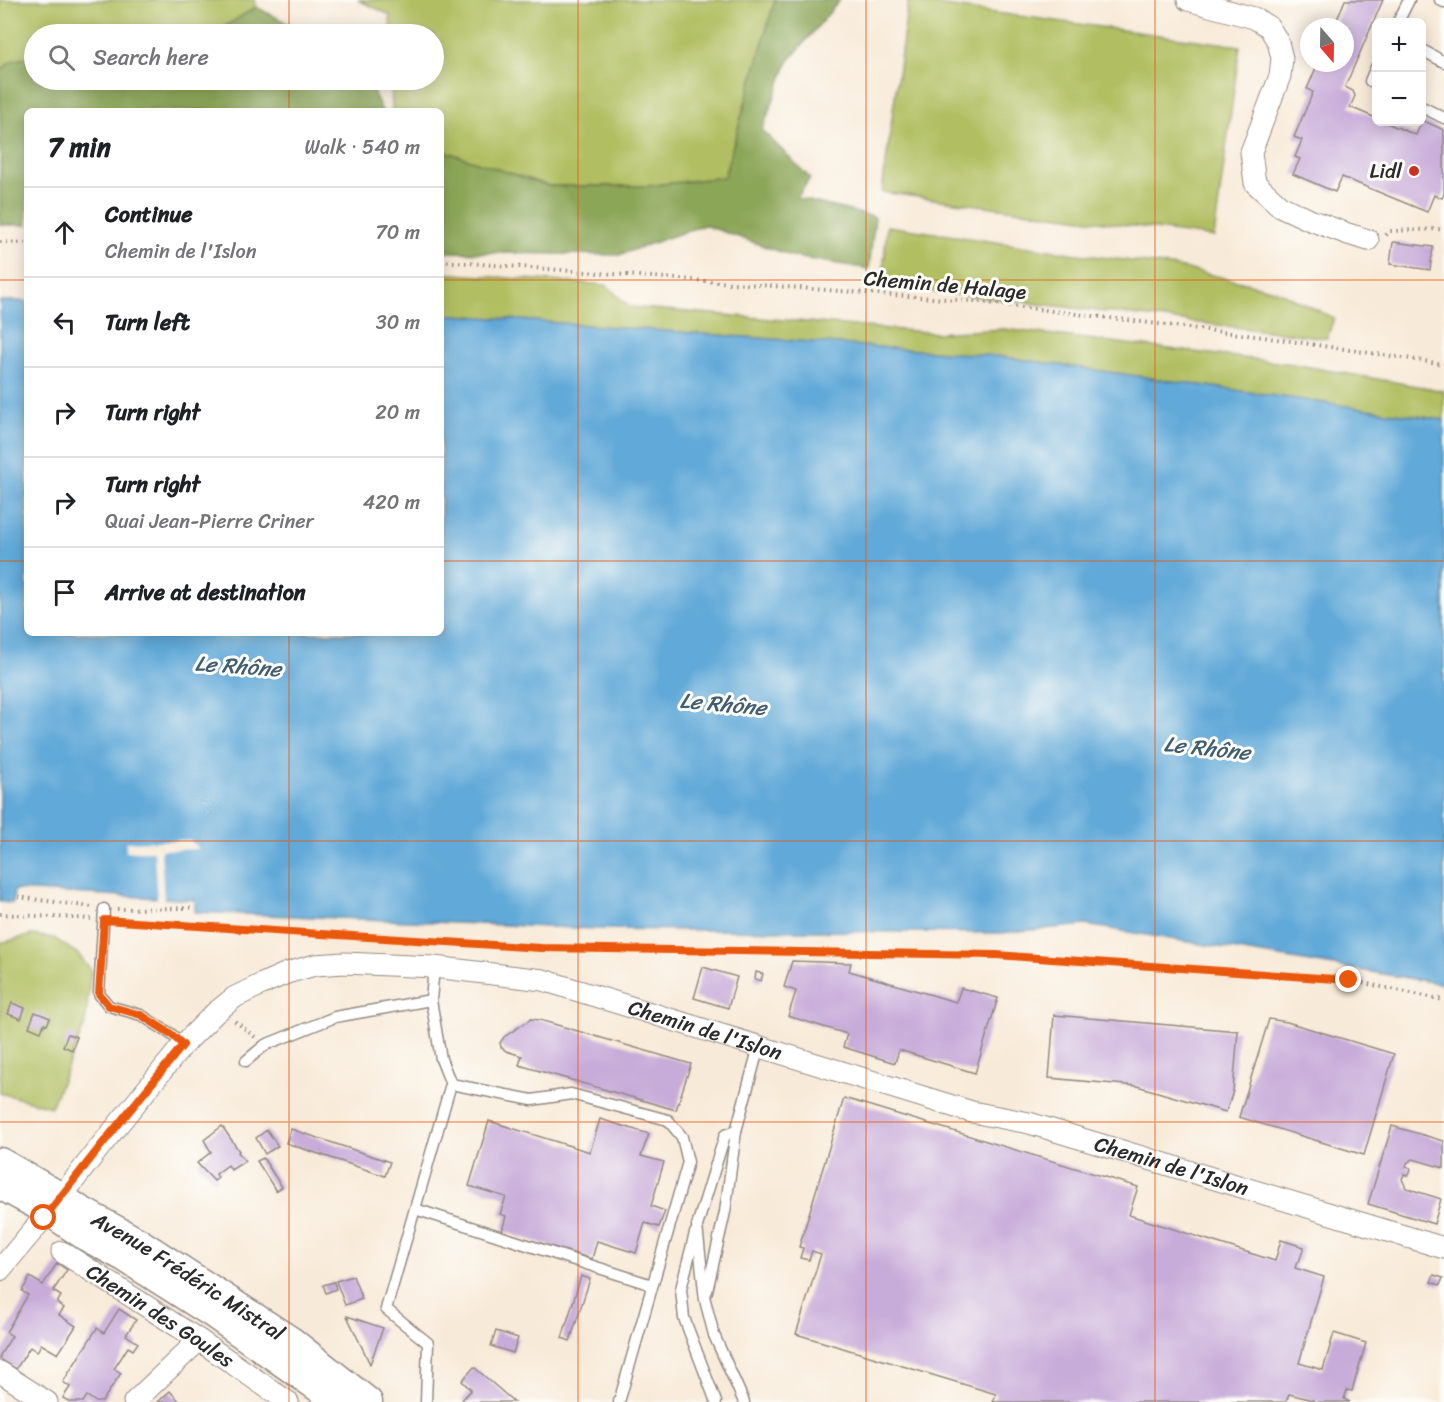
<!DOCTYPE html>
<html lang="en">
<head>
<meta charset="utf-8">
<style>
	body { margin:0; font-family:Sriracha,sans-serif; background:#f2f2f2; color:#202124 }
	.controls { position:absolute; right:18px; top:18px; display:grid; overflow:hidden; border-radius:9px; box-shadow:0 3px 15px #0003 }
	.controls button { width:54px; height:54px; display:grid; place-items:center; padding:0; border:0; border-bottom:2px solid #e0e0e0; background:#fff; color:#202124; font:30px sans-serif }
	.compass { position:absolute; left:1300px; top:18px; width:54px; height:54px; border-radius:50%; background:#fff; box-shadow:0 3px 15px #0003; rotate:160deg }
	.stop { position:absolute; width:18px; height:18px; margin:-14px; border:4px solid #ea580c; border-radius:50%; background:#fff }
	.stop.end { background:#ea580c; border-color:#fff; box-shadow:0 2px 6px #0008 }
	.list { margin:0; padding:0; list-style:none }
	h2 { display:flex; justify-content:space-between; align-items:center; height:78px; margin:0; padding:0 24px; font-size:26px }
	h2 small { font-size:20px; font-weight:400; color:#757577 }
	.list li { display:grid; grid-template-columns:39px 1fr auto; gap:18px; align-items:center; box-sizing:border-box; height:90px; padding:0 24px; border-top:2px solid #e0e0e0 }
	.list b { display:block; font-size:22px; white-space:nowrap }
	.list p { margin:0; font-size:20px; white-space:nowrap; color:#757577 }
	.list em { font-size:20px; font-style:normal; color:#757577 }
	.icon { flex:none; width:33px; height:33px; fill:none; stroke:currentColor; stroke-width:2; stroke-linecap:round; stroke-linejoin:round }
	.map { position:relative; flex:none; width:1444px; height:1402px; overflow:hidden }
	.search { position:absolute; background:#fff; box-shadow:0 3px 15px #0003; left:24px; top:24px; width:420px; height:66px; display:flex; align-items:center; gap:15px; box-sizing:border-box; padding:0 21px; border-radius:33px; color:#757577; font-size:22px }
	.panel { position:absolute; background:#fff; box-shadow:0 3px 15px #0003; left:24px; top:108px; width:420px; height:528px; border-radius:9px }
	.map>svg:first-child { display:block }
	.green { fill:#b1bf62; stroke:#6e7546; stroke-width:1.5 }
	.forest { fill:#8ca658; stroke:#5c6842; stroke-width:1.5 }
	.water { fill:#61a9d8; stroke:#466a82; stroke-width:1.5 }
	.pier { fill:#f8ead8 }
	.building { fill:#c7abd9 }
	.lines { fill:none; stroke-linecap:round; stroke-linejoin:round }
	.lane-casing { stroke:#928a82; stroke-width:13 }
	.street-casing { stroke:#928a82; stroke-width:23 }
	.secondary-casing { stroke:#928a82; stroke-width:31 }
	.path { stroke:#928a82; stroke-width:4; stroke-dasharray:1.5 4.5; stroke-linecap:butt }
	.lane { stroke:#fff; stroke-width:10 }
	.street { stroke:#fff; stroke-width:21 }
	.secondary { stroke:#fff; stroke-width:28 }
	.route { stroke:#ea580c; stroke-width:8 }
	.grid { fill:none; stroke:#e8590c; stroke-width:1.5; stroke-opacity:0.55 }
	.poi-dot { fill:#c8321e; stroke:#fdfcf7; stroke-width:2 }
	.labels { text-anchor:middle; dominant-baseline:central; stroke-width:6; stroke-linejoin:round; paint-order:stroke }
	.poi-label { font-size:21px; fill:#2b2b2b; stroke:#fdfcf7; text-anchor:end }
	.street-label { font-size:21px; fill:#2b2b2b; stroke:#fdfcf7 }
	.water-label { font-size:22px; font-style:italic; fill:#415d70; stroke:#fdfcf7 }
</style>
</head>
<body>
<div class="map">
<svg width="1444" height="1402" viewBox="0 0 1444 1402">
	<rect width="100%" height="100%" fill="#fdfcf7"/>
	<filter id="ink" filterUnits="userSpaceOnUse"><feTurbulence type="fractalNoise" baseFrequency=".0167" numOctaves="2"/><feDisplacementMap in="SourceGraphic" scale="12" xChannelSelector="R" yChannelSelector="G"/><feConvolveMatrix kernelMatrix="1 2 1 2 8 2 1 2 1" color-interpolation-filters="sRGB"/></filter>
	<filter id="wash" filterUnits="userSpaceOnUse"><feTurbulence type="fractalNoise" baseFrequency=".008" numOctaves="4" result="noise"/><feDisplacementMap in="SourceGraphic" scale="24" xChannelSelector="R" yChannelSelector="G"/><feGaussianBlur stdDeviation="1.35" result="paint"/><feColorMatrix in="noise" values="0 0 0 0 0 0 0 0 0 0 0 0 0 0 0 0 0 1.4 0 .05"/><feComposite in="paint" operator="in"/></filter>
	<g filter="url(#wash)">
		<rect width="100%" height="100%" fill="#f8ead8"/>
		<!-- green -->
		<g class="green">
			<polygon points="0,0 255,0 256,7 213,34 34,34 34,56 12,61 0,70"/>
			<polygon points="358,0 775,0 724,177 646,186 549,186 441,150 441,111 392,111 391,80 434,80 434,34 391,34 390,15"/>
			<polygon points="908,1 1240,46 1214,237 882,192"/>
			<polygon points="887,226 1070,253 1178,267 1275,290 1334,318 1327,338 894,287 885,281 884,262"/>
			<polygon points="441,273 606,285 629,307 936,333 1004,329 1293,364 1444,391 1444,420 997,356 441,314"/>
			<polygon points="32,935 54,938 78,954 91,970 85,1024 51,1107 0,1093 0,943"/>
		</g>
		<!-- forest -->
		<g class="forest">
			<polygon points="775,0 840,0 788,62 762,130 810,178 797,198 875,217 869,269 795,257 704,225 619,255 441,252 441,150 549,186 646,186 724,177"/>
			<polygon points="256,7 309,34 213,34"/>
			<polygon points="34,56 34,80 368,80 382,111 27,111 27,225 0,225 0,70 12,61"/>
		</g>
		<!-- water -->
		<polygon class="water" points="0,301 27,301 27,633 441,633 441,314 997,356 1444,420 1444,984 1086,925 1001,933 596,929 195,912 195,900 14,890 13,903 0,902"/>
		<!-- pier -->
		<polygon class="pier" points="190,840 199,849 161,850 164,901 157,901 154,851 126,852 126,842"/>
		<g id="blocks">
			<!-- building -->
			<g class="building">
				<polygon points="1345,0 1383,0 1345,87 1353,91 1355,96 1350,107 1376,118 1376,122 1384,122 1416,135 1422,120 1444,130 1444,194 1442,198 1434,195 1427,212 1342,177 1335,192 1293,174 1300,159 1295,157 1302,140 1294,137 1313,92 1307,89 1318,63 1345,63 1345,27 1334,27"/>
				<polygon points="1393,242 1433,247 1430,270 1390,264"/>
				<polygon points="792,961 851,963 849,971 956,1002 961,988 998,998 975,1073 899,1050 895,1063 843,1047 847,1034 788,1016 796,991 784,987"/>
				<polygon points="703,967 737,977 728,1008 694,998"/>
				<polygon points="756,972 763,974 761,981 755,979"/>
				<polygon points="12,1003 25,1008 21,1019 8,1014"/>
				<polygon points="35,1012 50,1018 47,1025 44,1024 41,1032 29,1027"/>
				<polygon points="1054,1015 1238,1031 1233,1091 1226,1112 1137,1086 1049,1078"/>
				<polygon points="531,1019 540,1020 691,1064 676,1110 519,1065 522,1056 506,1051 501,1047 500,1043 504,1037"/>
				<polygon points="1269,1019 1287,1022 1394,1054 1364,1155 1239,1117"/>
				<polygon points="68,1034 77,1037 72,1050 63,1046"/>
				<polygon points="844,1098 1138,1187 1129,1215 1275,1261 1281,1240 1304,1247 1299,1262 1297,1262 1295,1268 1324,1277 1299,1363 1323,1370 1334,1333 1366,1343 1352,1391 1347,1390 1344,1399 1350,1402 1313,1402 1313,1400 1289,1394 1286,1402 993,1402 996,1394 796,1334 821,1254 812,1251 809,1260 800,1258 803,1248 799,1247"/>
				<polygon points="600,1119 649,1134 641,1156 664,1162 651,1206 665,1211 659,1227 645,1223 636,1253 597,1241 592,1259 502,1231 506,1216 500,1214 506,1197 469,1186 489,1121 590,1152"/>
				<polygon points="222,1126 239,1151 238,1152 245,1161 231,1170 228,1165 216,1174 218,1178 214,1181 197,1163 211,1152 204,1140"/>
				<polygon points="1392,1126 1444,1141 1444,1168 1413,1159 1407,1163 1406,1167 1411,1169 1409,1176 1404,1174 1402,1179 1406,1188 1441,1199 1434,1224 1368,1204"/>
				<polygon points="291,1129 390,1162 385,1176 286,1143"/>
				<polygon points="267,1130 278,1146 265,1154 256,1138"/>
				<polygon points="263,1158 282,1187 276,1191 257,1161"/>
				<polygon points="57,1263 67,1270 53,1291 61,1296 57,1303 64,1308 59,1315 76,1326 58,1354 41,1344 37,1352 30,1347 16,1369 0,1359 0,1355 12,1336 6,1332 28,1295 22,1291 30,1277 43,1285"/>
				<polygon points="1434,1275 1443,1278 1440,1285 1431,1282"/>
				<polygon points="353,1276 362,1299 345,1305 336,1281"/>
				<polygon points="581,1276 590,1279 570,1341 562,1338"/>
				<polygon points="334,1282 336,1289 326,1293 323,1285"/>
				<polygon points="119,1309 136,1320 126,1335 138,1343 133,1350 128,1347 114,1369 121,1373 102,1402 96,1402 87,1396 83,1402 70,1402 63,1398 70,1387 63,1382 97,1328 104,1333"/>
				<polygon points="347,1316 383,1328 370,1364"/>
				<polygon points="496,1331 518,1338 513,1353 491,1346"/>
				<polygon points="474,1367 514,1402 464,1402 462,1400 471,1390 462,1381"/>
				<polygon points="170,1391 180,1402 158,1402"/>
			</g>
		</g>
	</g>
	<g filter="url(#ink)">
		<use href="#blocks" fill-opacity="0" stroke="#928a82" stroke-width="1.5"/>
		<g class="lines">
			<!-- lane casing -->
			<g class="lane-casing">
				<g id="lane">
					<polyline points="1440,0 1444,2"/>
					<polyline points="1398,22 1409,0"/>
					<polyline points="1422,50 1444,62"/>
					<polyline points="1376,67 1370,81 1376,84"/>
					<polyline points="1422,107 1444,118"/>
					<polyline points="104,909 99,994 109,1006 141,1015 171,1034 183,1045"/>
					<polyline points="246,1061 265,1045 335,1017 431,1000"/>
					<polyline points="451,1084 532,1100 571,1094 668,1120 682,1137 688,1162 619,1402"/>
					<polyline points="736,1131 725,1135 697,1226 705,1300 714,1335 744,1402"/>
					<polyline points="415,1209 652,1285"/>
					<polyline points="695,1233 681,1289 684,1318 716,1402"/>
					<polyline points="707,1291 725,1212 736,1131 759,1046"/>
					<polyline points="426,1402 428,1343 386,1309 451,1084 441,1059 431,1000 434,967"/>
				</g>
			</g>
			<!-- street casing -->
			<g class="street-casing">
				<g id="street">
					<polyline points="1188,0 1254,18 1269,27 1278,42 1282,58 1280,76 1251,152 1255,183 1280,206 1310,220 1348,234 1368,240"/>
					<path id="s1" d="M62,1252l137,88 89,62"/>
					<path id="s2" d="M0,1270l61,-73 38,-49 84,-103 32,-32 20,-16 27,-13 25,-11 28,-8 29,-2 90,4 109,13 429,132 57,11 415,125"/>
					<polyline points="0,1372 47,1402"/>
					<polyline points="134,1402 199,1340"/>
				</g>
			</g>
			<!-- secondary casing -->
			<g class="secondary-casing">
				<g id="secondary">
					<path id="s3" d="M0,1162l61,35 17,12 60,33 153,99 77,61"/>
					<polyline points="0,1185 50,1212 85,1236 124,1257 215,1315 339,1402"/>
				</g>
			</g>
			<!-- path -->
			<g class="path">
				<polyline points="1386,235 1390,231 1442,229"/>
				<polyline points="0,242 27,243"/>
				<polyline points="441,261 972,301 1263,337 1444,364"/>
				<polyline points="18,897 92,907"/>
				<polyline points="117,909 191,908"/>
				<polyline points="0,914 91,919"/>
				<polyline points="117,921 541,948 996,955 1349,980 1444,1000"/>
				<polyline points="235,1021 255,1037"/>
			</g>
			<!-- lane -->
			<use href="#lane" class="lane"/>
			<!-- street -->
			<use href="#street" class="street"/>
			<!-- secondary -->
			<use href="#secondary" class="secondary"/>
		</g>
	</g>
	<g class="lines" filter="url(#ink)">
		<!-- route -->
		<polyline class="route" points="44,1218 99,1148 183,1045 171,1034 141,1015 109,1006 99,994 104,920 541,948 996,955 1349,980"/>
	</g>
	<!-- grid -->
	<path class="grid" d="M289,0v34M578,0v1402M866,0v1402M1155,0v1402M289,80v31M0,280h27M441,280h1003M0,561h27M441,561h1003M289,633v769M0,841h1444M0,1122h1444"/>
	<!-- markers -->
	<circle class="poi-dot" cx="1414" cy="171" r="6"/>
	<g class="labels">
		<!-- poi labels -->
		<g class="poi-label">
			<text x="1402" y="171">Lidl</text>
		</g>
		<!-- street labels -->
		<g class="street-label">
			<text transform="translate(945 285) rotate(5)">Chemin de Halage</text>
			<text stroke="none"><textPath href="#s2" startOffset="846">Chemin de l'Islon</textPath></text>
			<text stroke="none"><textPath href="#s2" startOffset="1332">Chemin de l'Islon</textPath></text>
			<text stroke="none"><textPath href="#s3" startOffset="220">Avenue Frédéric Mistral</textPath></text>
			<text stroke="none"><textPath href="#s1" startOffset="117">Chemin des Goules</textPath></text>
		</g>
		<!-- water labels -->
		<g class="water-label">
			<text transform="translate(238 666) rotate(4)">Le Rhône</text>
			<text transform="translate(723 704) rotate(5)">Le Rhône</text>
			<text transform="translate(1207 748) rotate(6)">Le Rhône</text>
		</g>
	</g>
</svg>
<div class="controls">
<button>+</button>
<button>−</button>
</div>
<svg class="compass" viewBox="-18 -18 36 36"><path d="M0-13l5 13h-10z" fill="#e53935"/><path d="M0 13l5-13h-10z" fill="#757577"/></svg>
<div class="stop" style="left:44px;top:1218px"></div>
<div class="stop end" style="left:1349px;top:980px"></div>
<div class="search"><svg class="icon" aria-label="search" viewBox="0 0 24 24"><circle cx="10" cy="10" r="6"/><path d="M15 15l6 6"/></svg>Search here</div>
<section class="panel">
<h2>7 min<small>Walk · 540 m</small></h2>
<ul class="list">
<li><svg class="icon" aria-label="ahead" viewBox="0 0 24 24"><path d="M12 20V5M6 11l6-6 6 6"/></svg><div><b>Continue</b><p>Chemin de l'Islon</p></div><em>70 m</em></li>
<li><svg class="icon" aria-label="left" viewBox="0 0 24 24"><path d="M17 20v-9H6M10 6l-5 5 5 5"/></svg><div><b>Turn left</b></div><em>30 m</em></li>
<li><svg class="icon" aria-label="right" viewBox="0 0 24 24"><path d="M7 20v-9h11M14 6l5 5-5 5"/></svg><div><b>Turn right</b></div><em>20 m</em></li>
<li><svg class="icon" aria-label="right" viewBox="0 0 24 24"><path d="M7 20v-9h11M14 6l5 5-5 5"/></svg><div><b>Turn right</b><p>Quai Jean-Pierre Criner</p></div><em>420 m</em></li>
<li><svg class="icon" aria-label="arrive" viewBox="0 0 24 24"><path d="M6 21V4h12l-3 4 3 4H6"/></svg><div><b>Arrive at destination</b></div></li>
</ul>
</section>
</div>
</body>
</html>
